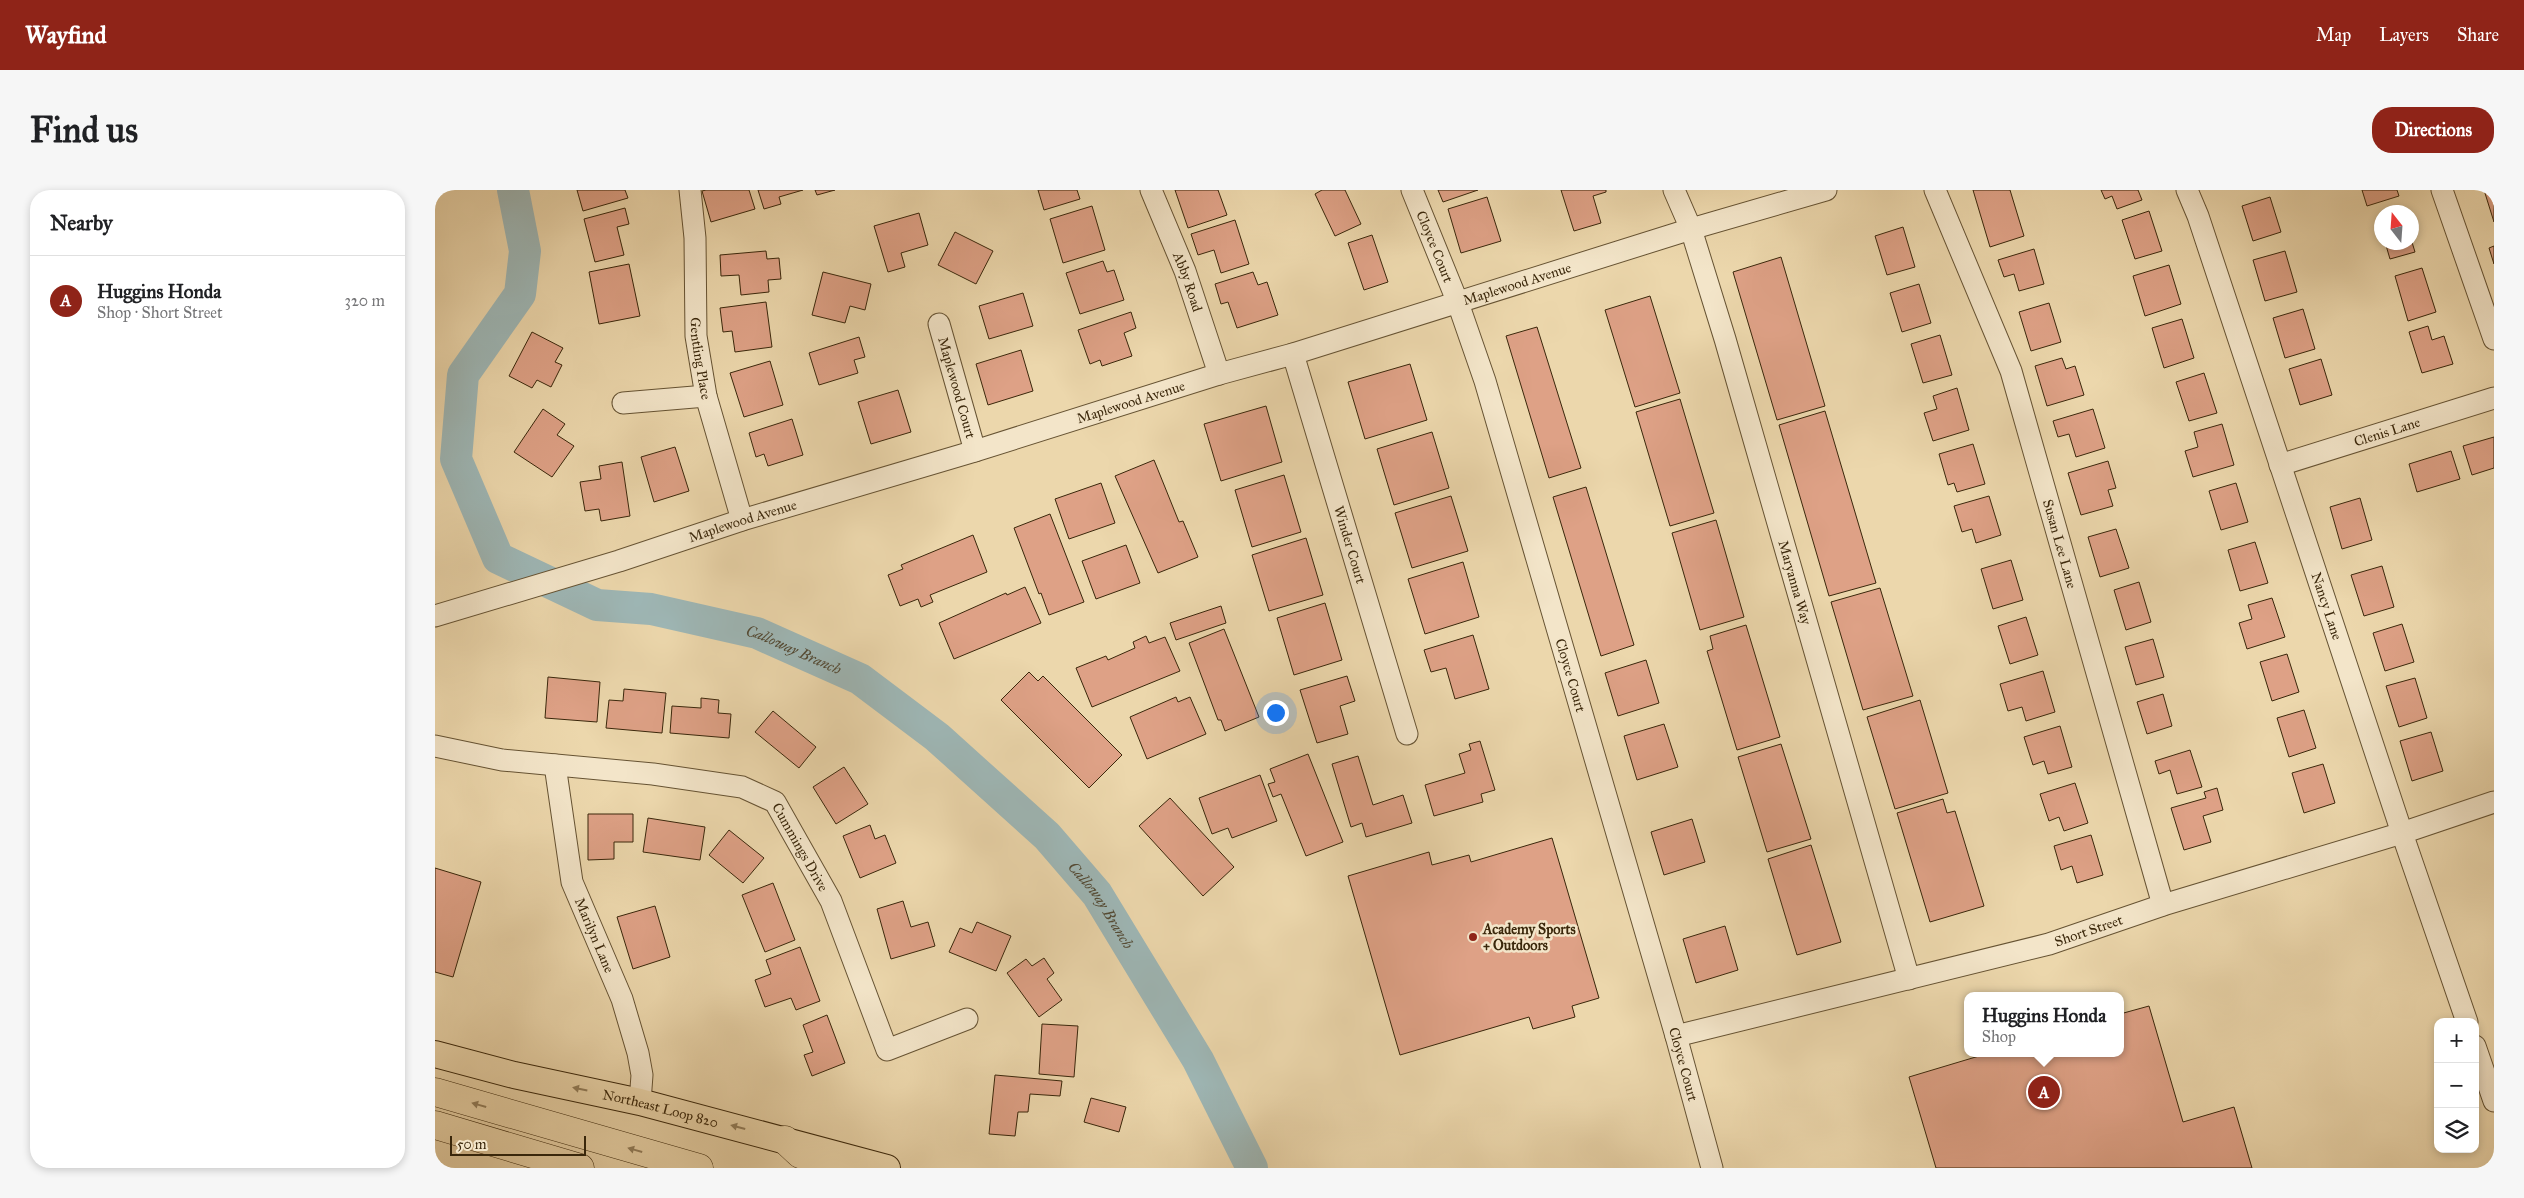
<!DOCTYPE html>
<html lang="en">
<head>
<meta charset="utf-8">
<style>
	body { margin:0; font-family:"IM FELL Great Primer",serif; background:#f6f6f6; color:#202124 }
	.controls { position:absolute; right:15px; bottom:15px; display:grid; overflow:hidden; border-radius:10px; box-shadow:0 2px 8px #0003 }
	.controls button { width:45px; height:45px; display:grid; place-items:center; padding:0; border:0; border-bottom:1px solid #e0e0e0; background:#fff; color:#202124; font:25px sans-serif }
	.compass { position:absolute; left:1939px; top:15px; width:45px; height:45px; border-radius:50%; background:#fff; box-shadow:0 2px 8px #0003; rotate:343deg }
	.scale { position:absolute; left:15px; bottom:12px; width:136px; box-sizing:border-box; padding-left:5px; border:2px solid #3a270b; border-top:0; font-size:14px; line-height:18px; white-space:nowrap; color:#3a270b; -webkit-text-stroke:4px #f3e5c9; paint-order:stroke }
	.you { position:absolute; left:840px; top:522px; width:18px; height:18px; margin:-12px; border:4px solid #fff; border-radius:50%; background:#1a73e8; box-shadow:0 0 0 8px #1a73e833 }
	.badge { display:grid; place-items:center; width:32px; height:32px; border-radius:50%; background:#8f2418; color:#fff; font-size:16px; font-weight:700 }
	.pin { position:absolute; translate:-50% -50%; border:2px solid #fff; box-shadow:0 1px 5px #0006 }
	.popup { position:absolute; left:1529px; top:802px; width:160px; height:65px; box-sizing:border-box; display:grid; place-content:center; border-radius:10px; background:#fff; filter:drop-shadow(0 1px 4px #0005); font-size:16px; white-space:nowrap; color:#757577 }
	.popup b { font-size:19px; color:#202124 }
	.popup::after { content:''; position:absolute; left:50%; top:100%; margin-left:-10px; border:10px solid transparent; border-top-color:#fff }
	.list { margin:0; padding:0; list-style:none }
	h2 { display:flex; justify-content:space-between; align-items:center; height:65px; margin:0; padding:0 20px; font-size:21px }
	h2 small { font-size:16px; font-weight:400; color:#757577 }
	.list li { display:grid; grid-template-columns:32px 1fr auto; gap:15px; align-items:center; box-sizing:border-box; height:90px; padding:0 20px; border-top:1px solid #e0e0e0 }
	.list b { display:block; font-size:19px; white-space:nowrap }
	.list p { margin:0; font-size:16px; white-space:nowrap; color:#757577 }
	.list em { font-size:16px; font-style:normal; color:#757577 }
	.icon { flex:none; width:28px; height:28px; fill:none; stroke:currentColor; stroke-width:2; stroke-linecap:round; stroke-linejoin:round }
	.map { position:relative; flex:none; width:2059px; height:978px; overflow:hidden; border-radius:20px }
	header { display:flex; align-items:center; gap:30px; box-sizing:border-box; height:70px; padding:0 25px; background:#8f2418; color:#fff }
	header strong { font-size:24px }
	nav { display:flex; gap:28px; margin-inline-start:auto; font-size:18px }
	.intro { display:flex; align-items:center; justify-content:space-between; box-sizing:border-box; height:120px; padding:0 30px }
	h1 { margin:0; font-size:35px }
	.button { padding:12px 22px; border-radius:20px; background:#8f2418; color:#fff; font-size:18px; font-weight:700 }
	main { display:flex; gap:30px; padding:0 30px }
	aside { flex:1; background:#fff; border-radius:20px; box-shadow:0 2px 8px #0003 }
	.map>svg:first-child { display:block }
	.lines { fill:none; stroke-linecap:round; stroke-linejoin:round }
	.river { stroke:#9eb7b6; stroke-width:32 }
	.building { fill:#dea186; stroke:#3a270b }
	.minor-casing { stroke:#665333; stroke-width:23 }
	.major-casing { stroke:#3a270b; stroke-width:28 }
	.highway-casing { stroke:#3a270b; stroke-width:29 }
	.minor { stroke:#f3e5c9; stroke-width:21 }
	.major { stroke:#ecd7ac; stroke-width:26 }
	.highway { stroke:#ecd7ac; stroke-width:28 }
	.oneway { fill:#937f5c }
	.poi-dot { fill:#8f2418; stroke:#f3e5c9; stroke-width:2 }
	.labels { text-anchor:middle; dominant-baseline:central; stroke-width:5; stroke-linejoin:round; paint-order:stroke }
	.street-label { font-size:14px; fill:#3a270b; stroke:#f3e5c9 }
	.poi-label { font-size:14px; font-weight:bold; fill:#3a270b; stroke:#f3e5c9; text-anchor:start }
	.water-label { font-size:15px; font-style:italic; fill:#534b36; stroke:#f3e5c9 }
</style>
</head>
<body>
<header>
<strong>Wayfind</strong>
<nav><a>Map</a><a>Layers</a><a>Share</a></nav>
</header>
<div class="intro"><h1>Find us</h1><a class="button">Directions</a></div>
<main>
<aside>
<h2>Nearby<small></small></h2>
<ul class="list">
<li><span class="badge">A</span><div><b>Huggins Honda</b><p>Shop · Short Street</p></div><em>320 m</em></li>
</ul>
</aside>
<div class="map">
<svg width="2059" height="978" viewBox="0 0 2059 978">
	<rect width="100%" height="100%" fill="#ecd7ac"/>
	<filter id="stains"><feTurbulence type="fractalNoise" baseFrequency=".004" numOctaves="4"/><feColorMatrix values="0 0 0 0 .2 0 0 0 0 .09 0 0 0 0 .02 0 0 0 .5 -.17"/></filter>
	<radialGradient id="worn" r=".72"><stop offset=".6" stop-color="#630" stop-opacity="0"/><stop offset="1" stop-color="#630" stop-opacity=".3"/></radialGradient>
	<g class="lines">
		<!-- river -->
		<path class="river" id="s1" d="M78,0l12,61 -5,43 -57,81 -7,84 42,99 99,47 54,4 106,24 103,46 77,58 110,99 50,58 101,166 54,108"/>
	</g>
	<!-- building -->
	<g class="building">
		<polygon points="142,0 190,0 193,8 148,21"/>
		<polygon points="271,0 314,0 320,19 276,32 267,1"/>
		<polygon points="323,0 368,0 344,7 346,14 329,19"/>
		<polygon points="380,0 400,0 382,5"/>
		<polygon points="603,0 642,0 645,9 609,20"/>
		<polygon points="740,0 783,0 792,25 753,38"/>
		<polygon points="887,0 910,0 926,34 900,46 880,4"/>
		<polygon points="1003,0 1043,0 1008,12"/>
		<polygon points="1126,0 1171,0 1171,2 1158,6 1166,33 1139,41"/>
		<polygon points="1538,0 1575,0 1589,46 1555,57"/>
		<polygon points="1666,0 1703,0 1707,10 1682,19 1677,6 1670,9"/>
		<polygon points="1927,0 1962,0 1964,6 1932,16"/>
		<polygon points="2049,0 2059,0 2059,32"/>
		<polygon points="1052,7 1066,51 1026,63 1013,19"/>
		<polygon points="1835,7 1846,42 1818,51 1807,16"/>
		<polygon points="657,16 670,60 628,73 615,29"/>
		<polygon points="190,18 194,34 182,37 189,65 160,72 149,29"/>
		<polygon points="1714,21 1727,61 1700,69 1687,30"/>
		<polygon points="484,23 493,55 466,63 470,77 453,82 439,36"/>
		<polygon points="800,30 814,74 786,83 779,60 763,65 756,44"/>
		<polygon points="1468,37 1480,77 1452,85 1440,46"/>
		<polygon points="520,42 558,61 541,94 503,75"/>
		<polygon points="937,45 953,92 929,100 913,53"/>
		<polygon points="1976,49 1980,62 1955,69 1950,52 1976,52"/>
		<polygon points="2059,56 2059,74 2054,58"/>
		<polygon points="1599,59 1609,94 1584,101 1579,84 1569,87 1563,70"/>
		<polygon points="331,61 332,69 344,68 346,89 333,90 334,102 306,105 304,85 286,86 285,65"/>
		<polygon points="1850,61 1862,102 1830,111 1818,70"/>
		<polygon points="1346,67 1390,216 1342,230 1298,82"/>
		<polygon points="668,71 672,82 679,80 689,110 645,124 631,83"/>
		<polygon points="194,74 205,126 164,134 154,82"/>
		<polygon points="1734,75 1746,114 1710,126 1698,86"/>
		<polygon points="1987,78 2001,122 1973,131 1960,86"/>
		<polygon points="388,82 436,94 430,120 415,116 410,133 377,125"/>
		<polygon points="818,82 823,95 832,92 843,125 802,138 793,112 786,114 780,94"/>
		<polygon points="1484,94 1496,133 1467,142 1455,103"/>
		<polygon points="588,103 598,136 554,149 544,116"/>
		<polygon points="1215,106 1245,203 1200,217 1170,120"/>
		<polygon points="331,112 337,157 300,162 297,141 288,142 285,118"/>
		<polygon points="1614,113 1626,152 1596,161 1584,122"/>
		<polygon points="1868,119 1880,159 1850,168 1838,128"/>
		<polygon points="696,122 701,138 689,143 697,166 667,176 665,170 655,174 643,140"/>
		<polygon points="1747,129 1759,168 1729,178 1717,138"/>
		<polygon points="1993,136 1997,150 2009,146 2018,174 1987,183 1974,142"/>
		<polygon points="1102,137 1146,278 1114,288 1071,146"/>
		<polygon points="97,142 128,158 120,172 127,175 116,197 102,190 97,198 74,186"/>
		<polygon points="1505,145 1517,185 1488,193 1476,154"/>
		<polygon points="424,147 430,167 419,170 423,183 384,195 374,163"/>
		<polygon points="586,160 598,201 553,215 541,174"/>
		<polygon points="1627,168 1631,179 1640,176 1649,205 1612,216 1600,176"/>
		<polygon points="1886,169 1897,205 1865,215 1854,179"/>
		<polygon points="335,171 348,215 309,227 295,183"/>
		<polygon points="975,174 992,230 930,249 913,192"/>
		<polygon points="1769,183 1782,223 1754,231 1741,192"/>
		<polygon points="1522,198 1534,240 1498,251 1489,223 1502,219 1498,206"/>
		<polygon points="463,200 476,242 436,254 423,212"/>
		<polygon points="1245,209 1279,323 1235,336 1201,222"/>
		<polygon points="831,216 847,272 786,291 769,234"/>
		<polygon points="108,219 130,234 122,245 139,256 117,287 79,262"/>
		<polygon points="1658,219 1670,258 1641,267 1634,244 1623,247 1618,231"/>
		<polygon points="1390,221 1441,393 1394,406 1344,235"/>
		<polygon points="357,229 368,265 333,276 329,264 321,267 314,243"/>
		<polygon points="1787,234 1799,275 1758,287 1750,261 1763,257 1759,242"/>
		<polygon points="997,242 1014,298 959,315 942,259"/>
		<polygon points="2059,247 2059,278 2037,285 2028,256"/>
		<polygon points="1538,254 1550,294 1522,302 1519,293 1513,295 1504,264"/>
		<polygon points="240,257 254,301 219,312 206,267"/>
		<polygon points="2016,261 2025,289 1982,302 1974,274"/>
		<polygon points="719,270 744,332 748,331 763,367 723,383 680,286"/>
		<polygon points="1673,271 1681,298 1673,300 1678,316 1646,325 1633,283"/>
		<polygon points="187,272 195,326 166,331 164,319 150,321 145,292 166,289 164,276"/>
		<polygon points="849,285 866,342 817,357 800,300"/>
		<polygon points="666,293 680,333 634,349 620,309"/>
		<polygon points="1801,293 1813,332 1786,340 1774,301"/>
		<polygon points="1151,297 1199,455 1166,466 1118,307"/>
		<polygon points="1016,306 1033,361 977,378 960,323"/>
		<polygon points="1554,306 1566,345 1541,353 1537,339 1527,342 1519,316"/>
		<polygon points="1925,308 1937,350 1907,359 1895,317"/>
		<polygon points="615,324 649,412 614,425 606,403 604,404 579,338"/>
		<polygon points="1281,330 1309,427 1265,440 1237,343"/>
		<polygon points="1681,339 1694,378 1665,387 1653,347"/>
		<polygon points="538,345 552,382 495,405 498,412 486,417 483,409 465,416 453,385 468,379 466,375"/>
		<polygon points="871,348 888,405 834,421 817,365"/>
		<polygon points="1820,352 1833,393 1805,401 1793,360"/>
		<polygon points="691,355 705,393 661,409 647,371"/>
		<polygon points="1576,370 1588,410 1558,419 1546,379"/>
		<polygon points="1028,372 1044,427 990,444 973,389"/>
		<polygon points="1947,376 1959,417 1929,426 1916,385"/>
		<polygon points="1704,392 1716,432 1691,440 1679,400"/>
		<polygon points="590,397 606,433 519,469 504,433 571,403 572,405"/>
		<polygon points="1445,398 1478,506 1428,520 1396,412"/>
		<polygon points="1837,408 1850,447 1812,459 1804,433 1817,429 1813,415"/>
		<polygon points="890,413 907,470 859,485 842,428"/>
		<polygon points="786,416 791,433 741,450 735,433"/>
		<polygon points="1591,427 1603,465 1575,474 1563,436"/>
		<polygon points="1967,434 1979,472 1950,481 1938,443"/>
		<polygon points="1311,435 1345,547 1302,560 1272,461 1278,459 1275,446"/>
		<polygon points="789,439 824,527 790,541 786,530 783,530 754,453"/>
		<polygon points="1038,445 1054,499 1020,509 1011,478 996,482 989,460"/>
		<polygon points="711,446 714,453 730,447 745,481 657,517 641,478 671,466 673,470 700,458 698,452"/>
		<polygon points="1718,449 1729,487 1701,495 1690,457"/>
		<polygon points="1852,464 1864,502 1837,511 1825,472"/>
		<polygon points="1211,470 1224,513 1183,526 1170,483"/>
		<polygon points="1608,481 1620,522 1591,531 1587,517 1573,521 1565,494"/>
		<polygon points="594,482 603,491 608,486 687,565 654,598 566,510"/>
		<polygon points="912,486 920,511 905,516 913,544 882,553 865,500"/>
		<polygon points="113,487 165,492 162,532 110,528"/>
		<polygon points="1980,488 1992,528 1964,537 1951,496"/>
		<polygon points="189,499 231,503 227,543 171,538 174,510 188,511"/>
		<polygon points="1728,504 1737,536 1712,544 1702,512"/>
		<polygon points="741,507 743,512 755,507 771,544 712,569 695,527"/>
		<polygon points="266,508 284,510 283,523 296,524 294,548 235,543 237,516 266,518"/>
		<polygon points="1485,510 1513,603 1460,619 1432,527"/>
		<polygon points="1869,520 1881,558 1854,567 1842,528"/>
		<polygon points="338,521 381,557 364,578 320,542"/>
		<polygon points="1229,534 1243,577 1202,590 1189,546"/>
		<polygon points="1625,536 1637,577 1613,584 1609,571 1598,575 1589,547"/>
		<polygon points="1996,542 2008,581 1977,591 1965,551"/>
		<polygon points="1045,551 1060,600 1046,604 1048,612 999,626 990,595 1030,583 1024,564 1036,560 1034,554"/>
		<polygon points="1346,554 1376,649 1332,662 1303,567"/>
		<polygon points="1755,560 1767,597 1742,604 1735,580 1724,584 1720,571"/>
		<polygon points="873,564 908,652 871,666 846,604 838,607 833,594 840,592 835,579"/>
		<polygon points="923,566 938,615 968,605 977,633 931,647 927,633 916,637 897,574"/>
		<polygon points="1888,574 1900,613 1869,623 1857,583"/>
		<polygon points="409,577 433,614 401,634 378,597"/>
		<polygon points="825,585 842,631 797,648 793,638 777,644 764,608"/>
		<polygon points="1640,593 1653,633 1629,641 1624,627 1614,631 1605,604"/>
		<polygon points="1782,598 1788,620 1768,626 1776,652 1749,660 1736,618 1771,608 1769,602"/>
		<polygon points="735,608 799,677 768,706 704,636"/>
		<polygon points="1508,609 1512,623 1520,621 1549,716 1495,732 1462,623"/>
		<polygon points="153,624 198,624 198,652 179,652 179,669 153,670"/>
		<polygon points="213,628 270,637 265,670 208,662"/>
		<polygon points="1257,629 1270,672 1229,685 1216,642"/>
		<polygon points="435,635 440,649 450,645 461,673 425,688 408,646"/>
		<polygon points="294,640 329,668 308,693 274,665"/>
		<polygon points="1656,645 1668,685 1642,693 1637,676 1626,680 1619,656"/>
		<polygon points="1117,648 1164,808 1137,816 1140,827 1098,839 1094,827 965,865 913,686 994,662 997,675 1034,665 1036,672"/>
		<polygon points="1376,655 1406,752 1362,765 1333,669"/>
		<polygon points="0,678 46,692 18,787 0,782"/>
		<polygon points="338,693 360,750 330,762 307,705"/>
		<polygon points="468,711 476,737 493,732 500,756 456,769 442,719"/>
		<polygon points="220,716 235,767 198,779 182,727"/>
		<polygon points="542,732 576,746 561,781 514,762 525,738 537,743"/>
		<polygon points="1290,736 1303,780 1261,793 1248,749"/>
		<polygon points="365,757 385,811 361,820 356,808 330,817 320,790 336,784 331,770"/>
		<polygon points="609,768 619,783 612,789 627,810 604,827 572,783 591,769 597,776"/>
		<polygon points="1714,816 1748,932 1799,917 1817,978 1501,978 1474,887 1554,863 1685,863 1685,824"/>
		<polygon points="392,825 410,873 377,886 369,865 378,862 368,835"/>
		<polygon points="607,834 643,836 639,887 604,884"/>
		<polygon points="560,885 627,891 625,906 595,904 593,922 583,922 580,946 554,944"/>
		<polygon points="656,908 691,917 684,942 649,932"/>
	</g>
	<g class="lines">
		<!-- minor casing -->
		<g class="minor-casing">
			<g id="minor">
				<path id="s2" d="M255,0l5,48 1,98 10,60 36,124"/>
				<path id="s3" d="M716,0l34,81 34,103"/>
				<path id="s4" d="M977,0l46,113 27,78 191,655 36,132"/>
				<path id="s5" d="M1239,0l17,39 34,110 184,640"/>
				<path id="s6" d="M1500,0l76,181 152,534"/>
				<path id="s7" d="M1752,0l11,26 204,617 65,189"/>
				<polyline points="2007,0 2059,149"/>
				<path id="s8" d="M504,134l36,127"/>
				<path id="s9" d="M858,164l114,380"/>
				<polyline points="188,213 271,206"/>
				<path id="s10" d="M1845,275l214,-67"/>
				<path id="s11" d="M0,426l184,-55 123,-41 233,-69 244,-77 74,-20 398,-125 135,-39"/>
				<path id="s12" d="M0,556l67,14 151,14 89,13 33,15 56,99 56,149 80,-31"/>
				<path id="s13" d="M120,575l17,117 50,117 16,54 4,22 -2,27"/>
				<path id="s14" d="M1241,846l373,-92 114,-39 239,-72 92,-31"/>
				<polyline points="2040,856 2059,911"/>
			</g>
		</g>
		<!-- major casing -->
		<g class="major-casing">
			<g id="major">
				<path id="s15" d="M0,864l79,21 126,27 247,66"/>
			</g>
		</g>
		<!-- highway casing -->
		<g class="highway-casing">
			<g id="highway">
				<polyline points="0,902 264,978"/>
				<polyline points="0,935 145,978"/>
				<polyline points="350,950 365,964 405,978"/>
			</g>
		</g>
		<!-- minor -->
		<use href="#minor" class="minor"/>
		<!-- major -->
		<use href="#major" class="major"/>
		<!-- highway -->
		<use href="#highway" class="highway"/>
	</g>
	<!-- one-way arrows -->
	<defs><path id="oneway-solid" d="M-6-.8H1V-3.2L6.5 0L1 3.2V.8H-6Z" transform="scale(1.25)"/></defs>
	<g class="oneway">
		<use href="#oneway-solid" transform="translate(145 899) rotate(-168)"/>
		<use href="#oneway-solid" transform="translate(44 915) rotate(-164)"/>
		<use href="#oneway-solid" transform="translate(303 937) rotate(-165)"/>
		<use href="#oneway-solid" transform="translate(200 960) rotate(-164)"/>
	</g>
	<!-- markers -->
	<circle class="poi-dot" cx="1038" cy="747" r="5"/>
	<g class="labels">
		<!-- street labels -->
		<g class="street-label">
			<text stroke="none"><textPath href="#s4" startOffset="61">Cloyce Court</textPath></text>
			<text stroke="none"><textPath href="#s3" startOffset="99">Abby Road</textPath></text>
			<text stroke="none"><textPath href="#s11" startOffset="1132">Maplewood Avenue</textPath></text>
			<text stroke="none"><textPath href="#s2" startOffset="169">Gentling Place</textPath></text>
			<text stroke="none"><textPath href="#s8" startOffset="66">Maplewood Court</textPath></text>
			<text stroke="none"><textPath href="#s11" startOffset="728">Maplewood Avenue</textPath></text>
			<text stroke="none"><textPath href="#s10" startOffset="112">Clenis Lane</textPath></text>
			<text stroke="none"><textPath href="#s11" startOffset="322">Maplewood Avenue</textPath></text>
			<text stroke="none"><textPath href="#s9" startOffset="199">Winder Court</textPath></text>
			<text stroke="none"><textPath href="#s6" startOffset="376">Susan Lee Lane</textPath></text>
			<text stroke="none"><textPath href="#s5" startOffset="411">Maryanna Way</textPath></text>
			<text stroke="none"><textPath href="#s7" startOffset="439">Nancy Lane</textPath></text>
			<text stroke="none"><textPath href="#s4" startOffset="511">Cloyce Court</textPath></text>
			<text stroke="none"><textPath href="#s12" startOffset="398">Cummings Drive</textPath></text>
			<text stroke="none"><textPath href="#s14" startOffset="426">Short Street</textPath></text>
			<text stroke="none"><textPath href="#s13" startOffset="176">Marilyn Lane</textPath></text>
			<text stroke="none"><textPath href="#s4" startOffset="916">Cloyce Court</textPath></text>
			<text stroke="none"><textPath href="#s15" startOffset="232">Northeast Loop 820</textPath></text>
		</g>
		<!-- poi labels -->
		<g class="poi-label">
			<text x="1048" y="739">Academy Sports<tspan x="1048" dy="16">+ Outdoors</tspan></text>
		</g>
		<!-- water labels -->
		<g class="water-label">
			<text stroke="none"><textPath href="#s1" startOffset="709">Calloway Branch</textPath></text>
			<text stroke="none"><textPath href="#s1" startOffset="1114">Calloway Branch</textPath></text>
		</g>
	</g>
	<rect width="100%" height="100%" filter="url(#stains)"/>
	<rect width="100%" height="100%" fill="url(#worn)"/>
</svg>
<div class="controls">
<button>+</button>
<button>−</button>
<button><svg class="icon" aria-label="layers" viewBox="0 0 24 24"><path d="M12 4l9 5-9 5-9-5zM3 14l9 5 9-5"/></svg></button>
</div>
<svg class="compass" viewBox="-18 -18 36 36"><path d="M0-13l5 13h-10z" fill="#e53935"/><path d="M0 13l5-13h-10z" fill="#757577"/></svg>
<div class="scale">50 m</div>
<div class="you"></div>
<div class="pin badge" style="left:1609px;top:902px">A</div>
<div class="popup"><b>Huggins Honda</b>Shop</div>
</div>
</main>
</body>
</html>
